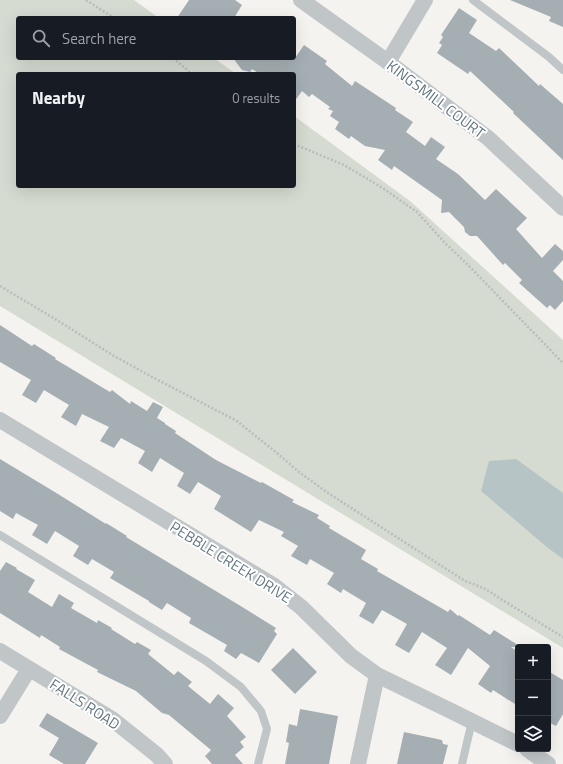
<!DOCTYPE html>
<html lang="en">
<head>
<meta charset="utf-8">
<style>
	body { margin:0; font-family:"Titillium Web",sans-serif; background:#20242c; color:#f1f3f6 }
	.controls { position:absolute; right:12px; bottom:12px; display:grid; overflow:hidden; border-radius:4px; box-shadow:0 4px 16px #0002 }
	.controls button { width:36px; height:36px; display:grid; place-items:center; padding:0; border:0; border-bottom:1px solid #363941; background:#171b24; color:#f1f3f6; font:20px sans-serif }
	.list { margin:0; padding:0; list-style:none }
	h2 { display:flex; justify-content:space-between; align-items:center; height:52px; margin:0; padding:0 16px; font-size:17px }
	h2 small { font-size:13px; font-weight:400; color:#9ea1a6 }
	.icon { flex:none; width:22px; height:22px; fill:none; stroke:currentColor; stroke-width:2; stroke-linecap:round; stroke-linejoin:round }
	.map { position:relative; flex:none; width:563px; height:764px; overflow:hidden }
	.search { position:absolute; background:#171b24; box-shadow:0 4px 16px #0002; left:16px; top:16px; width:280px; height:44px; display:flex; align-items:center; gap:10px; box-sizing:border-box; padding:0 14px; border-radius:4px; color:#9ea1a6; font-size:15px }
	.panel { position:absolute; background:#171b24; box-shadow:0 4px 16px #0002; left:16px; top:72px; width:280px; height:116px; border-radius:4px }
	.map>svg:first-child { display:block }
	.green { fill:#d5dbd0 }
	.water { fill:#b6c4c6 }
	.building { fill:#a5afb3 }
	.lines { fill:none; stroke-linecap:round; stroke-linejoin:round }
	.path { stroke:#babdbe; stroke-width:2.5; stroke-dasharray:2 2; stroke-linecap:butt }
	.lane { stroke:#c0c5c7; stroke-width:8 }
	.street { stroke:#c0c5c7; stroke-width:16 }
	.labels { text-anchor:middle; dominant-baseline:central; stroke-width:4; stroke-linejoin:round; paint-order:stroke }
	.street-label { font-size:15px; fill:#627681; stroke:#fff }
</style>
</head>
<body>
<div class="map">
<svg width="563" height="764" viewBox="0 0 563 764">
	<rect width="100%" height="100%" fill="#f4f3ef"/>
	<!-- green -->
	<polygon class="green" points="0,0 134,0 159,18 18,18 18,58 214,58 236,74 18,74 18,186 294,186 294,116 410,201 563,340 563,648 0,306"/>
	<!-- water -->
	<polygon class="water" points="516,459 563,493 563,559 548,548 481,491 489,461"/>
	<!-- building -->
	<g class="building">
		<polygon points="189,0 235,0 242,5 234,18 177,18"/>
		<polygon points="510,0 563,0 563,27 549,21 551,17"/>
		<polygon points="459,8 477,20 469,33 496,51 499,48 539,86 540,84 563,104 563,160 513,113 514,112 470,71 468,74 437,53 442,45 439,43 443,37 441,35"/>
		<polygon points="304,45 327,61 325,64 352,86 355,81 396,108 395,110 413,122 406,132 425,146 431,137 445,147 436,159 458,174 485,200 496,189 527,218 516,229 542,258 555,244 563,251 563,260 553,271 563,281 563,301 555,310 550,305 547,308 519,283 522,280 505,263 503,265 477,236 470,236 465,232 464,227 449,212 441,213 442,200 394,166 392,170 378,160 385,150 365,146 351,136 349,139 335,129 339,122 330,116 333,111 328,109 330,107 312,94 309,97 302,91 294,102 294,74 260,74 252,69 250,72 242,70 233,58 295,58"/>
		<polygon points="0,325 32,346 34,344 56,358 55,359 110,392 112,390 130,404 131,401 147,411 153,402 163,407 157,418 165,423 165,424 176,431 175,433 216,460 261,483 262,482 294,500 292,502 319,515 317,518 330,526 329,528 366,550 361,559 378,569 377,571 448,612 450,609 458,616 459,615 490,635 494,630 521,647 511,647 518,652 518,706 493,690 491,693 478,684 490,666 468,648 451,675 435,665 447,648 422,632 409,653 395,645 407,624 382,610 373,624 359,616 366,603 343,589 341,593 327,584 334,573 310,559 307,565 291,556 298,546 281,536 284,532 259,520 251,532 214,509 221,496 198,482 190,494 177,486 184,473 160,458 152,472 138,463 145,451 121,438 114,448 100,441 109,427 82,414 76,426 61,417 69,405 44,390 36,403 22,395 31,380 0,362"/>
		<polygon points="0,459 58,494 106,524 106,523 127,536 126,537 239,605 276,628 274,631 277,634 259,663 241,653 236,659 224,651 227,645 189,623 191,618 167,603 162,610 149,602 149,601 110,578 114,572 92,559 88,565 73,556 79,546 55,531 47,544 32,535 38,525 16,513 13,519 0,511"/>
		<polygon points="6,562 17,568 16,569 35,580 28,592 52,607 59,594 74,603 71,608 97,623 98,620 112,628 111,629 135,644 137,642 151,650 148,654 174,675 178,671 192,682 188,686 210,704 218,694 234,708 227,716 246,737 240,742 244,747 235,755 243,764 212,764 205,756 211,750 169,715 162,713 136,691 97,672 98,670 59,649 60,647 41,635 40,638 0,613 0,571"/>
		<polygon points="293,648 317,672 295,694 271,670"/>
		<polygon points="548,671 563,680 563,714 556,726 548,722"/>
		<polygon points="300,709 338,716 329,764 285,764 289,743 286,742 289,724 297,726"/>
		<polygon points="47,713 98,743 85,764 64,764 49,755 59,738 39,726"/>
		<polygon points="404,732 442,740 443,744 448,745 443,764 397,764"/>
	</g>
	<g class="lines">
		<!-- path -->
		<g class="path">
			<polyline points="86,0 114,18"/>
			<polyline points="173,58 192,74"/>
			<polyline points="294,144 344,165 381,187 417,212 446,244 467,264 563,363"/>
			<path d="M0,286l60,36 54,34 40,22 83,43 40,32 22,19 29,21 137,88c14,5 22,8 34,17l64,39"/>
		</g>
		<!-- lane -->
		<g class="lane">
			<polyline points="473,0 549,57 563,70"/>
			<polyline points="0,535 206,661 241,687 261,711 267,729 258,764"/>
			<polyline points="462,764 472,721"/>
		</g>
		<!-- street -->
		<g class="street">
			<polyline points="301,0 388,62 488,138 563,208"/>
			<polyline points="388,62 425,0"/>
			<polyline points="0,420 273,585 301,607 351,656 377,675 445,708 518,744"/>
			<polyline points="0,651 112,719 157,755 165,764"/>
			<polyline points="0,716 29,669"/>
			<polyline points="527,749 548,764"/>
			<polyline points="358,764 377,675"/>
		</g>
	</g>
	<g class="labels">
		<!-- street labels -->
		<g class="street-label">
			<text transform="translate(436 99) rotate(37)">KINGSMILL COURT</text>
			<text transform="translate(231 562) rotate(32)">PEBBLE CREEK DRIVE</text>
			<text transform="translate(85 704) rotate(33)">FALLS ROAD</text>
		</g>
	</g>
</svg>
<div class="controls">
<button>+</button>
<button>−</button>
<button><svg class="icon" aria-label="layers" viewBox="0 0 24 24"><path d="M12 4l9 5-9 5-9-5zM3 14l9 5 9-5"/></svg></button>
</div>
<div class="search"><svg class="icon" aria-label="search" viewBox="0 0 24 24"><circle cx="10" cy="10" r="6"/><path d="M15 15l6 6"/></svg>Search here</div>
<section class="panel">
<h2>Nearby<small>0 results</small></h2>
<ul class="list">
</ul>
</section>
</div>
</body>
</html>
